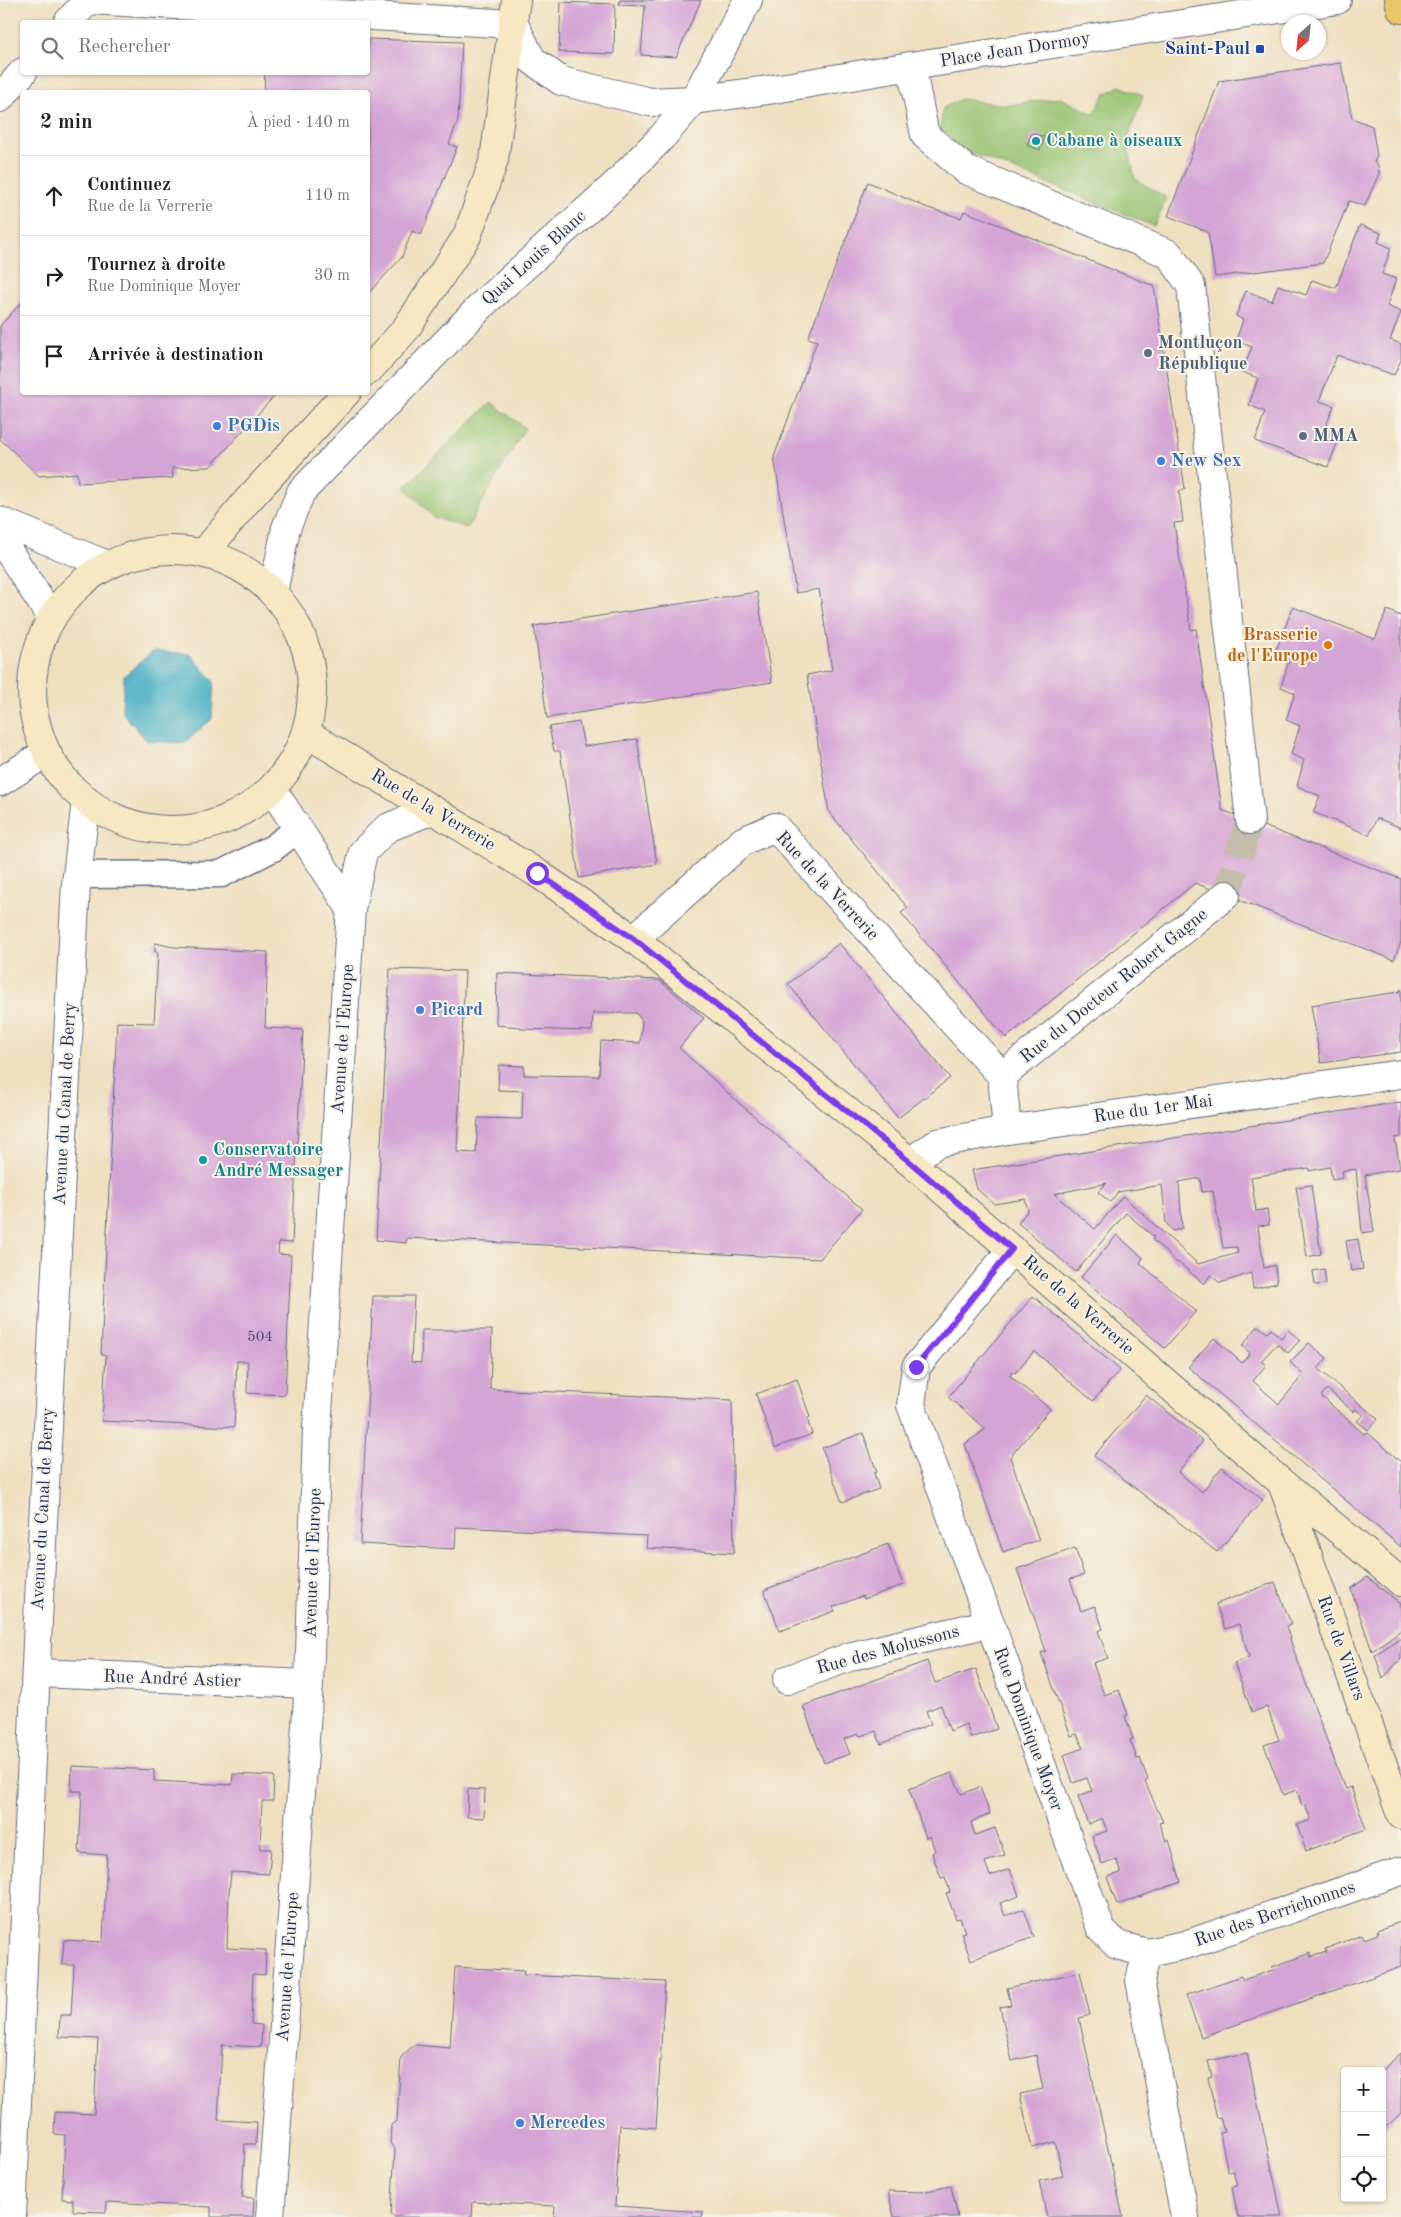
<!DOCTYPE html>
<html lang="fr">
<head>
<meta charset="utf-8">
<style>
	body { margin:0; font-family:"Old Standard TT",serif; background:#f2f2f2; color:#202124 }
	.controls { position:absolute; right:15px; bottom:15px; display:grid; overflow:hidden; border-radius:5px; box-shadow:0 1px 4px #0004 }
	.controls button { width:45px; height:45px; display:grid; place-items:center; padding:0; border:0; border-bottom:1px solid #e0e0e0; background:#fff; color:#202124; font:25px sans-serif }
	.compass { position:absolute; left:1281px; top:15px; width:45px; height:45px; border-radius:50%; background:#fff; box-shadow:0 1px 4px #0004; rotate:207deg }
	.stop { position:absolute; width:15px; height:15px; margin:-11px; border:4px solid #7c3aed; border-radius:50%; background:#fff }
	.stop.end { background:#7c3aed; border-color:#fff; box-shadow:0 1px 5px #0008 }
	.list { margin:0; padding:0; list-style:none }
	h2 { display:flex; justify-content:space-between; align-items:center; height:65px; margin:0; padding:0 20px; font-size:21px }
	h2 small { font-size:16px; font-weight:400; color:#757577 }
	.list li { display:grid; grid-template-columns:32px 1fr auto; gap:15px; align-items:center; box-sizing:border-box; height:80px; padding:0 20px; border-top:1px solid #e0e0e0 }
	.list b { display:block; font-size:19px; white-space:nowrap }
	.list p { margin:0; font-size:16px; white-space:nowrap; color:#757577 }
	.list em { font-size:16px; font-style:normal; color:#757577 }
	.icon { flex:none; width:28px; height:28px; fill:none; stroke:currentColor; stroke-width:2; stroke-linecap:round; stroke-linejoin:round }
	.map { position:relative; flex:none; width:1401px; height:2217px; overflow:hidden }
	.search { position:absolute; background:#fff; box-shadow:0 1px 4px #0004; left:20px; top:20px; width:350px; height:55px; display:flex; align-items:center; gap:12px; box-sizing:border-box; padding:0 18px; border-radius:5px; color:#757577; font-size:19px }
	.panel { position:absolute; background:#fff; box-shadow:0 1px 4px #0004; left:20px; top:90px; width:350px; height:305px; border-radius:5px }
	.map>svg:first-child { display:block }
	.green { fill:#96c270; stroke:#587867 }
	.water { fill:#45afc4; stroke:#306f91 }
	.building { fill:#d4a4d5; fill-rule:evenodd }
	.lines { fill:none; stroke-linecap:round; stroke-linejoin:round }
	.minor-tunnel { stroke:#c5bcac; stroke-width:28; stroke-dasharray:28 14; stroke-linecap:butt }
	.pedestrian-casing { stroke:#656d80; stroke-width:29 }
	.minor-casing { stroke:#656d80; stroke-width:30 }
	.tertiary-casing { stroke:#656d80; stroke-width:30 }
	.secondary-casing { stroke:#656d80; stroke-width:30 }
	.primary-casing { stroke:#656d80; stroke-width:30 }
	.pedestrian { stroke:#fff; stroke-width:26 }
	.minor { stroke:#fff; stroke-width:28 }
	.tertiary { stroke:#fff; stroke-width:28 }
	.secondary { stroke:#f7e8c3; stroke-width:28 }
	.primary { stroke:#ebc669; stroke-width:28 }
	.route { stroke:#7c3aed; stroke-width:6 }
	.transit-dot { fill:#1a4fb4; stroke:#f7f3e8; stroke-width:2 }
	.culture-dot { fill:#0f9aa8; stroke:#f7f3e8; stroke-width:2 }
	.service-dot { fill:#5c6f8a; stroke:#f7f3e8; stroke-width:2 }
	.shop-dot { fill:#3f7fe0; stroke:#f7f3e8; stroke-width:2 }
	.food-dot { fill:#e8710a; stroke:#f7f3e8; stroke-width:2 }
	.labels { text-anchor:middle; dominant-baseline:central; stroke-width:4; stroke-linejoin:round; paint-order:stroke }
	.number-label { font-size:15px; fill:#494c7c }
	.transit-label { font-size:18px; font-weight:bold; fill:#164399; stroke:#f7f3e8; text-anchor:end }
	.street-label { font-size:18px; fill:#1b2f5e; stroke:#f7f3e8 }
	.culture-label { font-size:18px; font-weight:bold; fill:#0d838f; stroke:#f7f3e8; text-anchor:start }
	.service-label { font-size:18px; font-weight:bold; fill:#4e5e75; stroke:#f7f3e8; text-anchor:start }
	.shop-label { font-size:18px; font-weight:bold; fill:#366cbe; stroke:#f7f3e8; text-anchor:start }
	.food-label { font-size:18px; font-weight:bold; fill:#c56008; stroke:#f7f3e8; text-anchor:end }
</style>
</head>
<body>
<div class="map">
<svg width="1401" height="2217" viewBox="0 0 1401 2217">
	<rect width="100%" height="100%" fill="#f7f3e8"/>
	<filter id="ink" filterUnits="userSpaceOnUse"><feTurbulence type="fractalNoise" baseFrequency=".02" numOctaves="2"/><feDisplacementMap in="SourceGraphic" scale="10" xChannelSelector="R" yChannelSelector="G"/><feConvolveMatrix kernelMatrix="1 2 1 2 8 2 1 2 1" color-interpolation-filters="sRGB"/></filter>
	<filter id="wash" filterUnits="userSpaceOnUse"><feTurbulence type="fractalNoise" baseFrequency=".0096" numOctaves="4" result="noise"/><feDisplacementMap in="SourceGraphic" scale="20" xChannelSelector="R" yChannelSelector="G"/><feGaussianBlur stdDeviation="1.12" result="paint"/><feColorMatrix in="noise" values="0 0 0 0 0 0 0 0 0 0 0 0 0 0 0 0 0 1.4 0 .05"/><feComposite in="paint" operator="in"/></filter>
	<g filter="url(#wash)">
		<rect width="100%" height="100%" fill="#efdfbf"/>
		<!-- green -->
		<g class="green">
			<polygon points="1119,86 1143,95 1127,141 1135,179 1167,198 1154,226 949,144 940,131 943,108 961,99 1007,105 1060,98 1094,114 1104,95"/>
			<polygon points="491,402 525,428 467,528 433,517 405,487"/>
		</g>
		<!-- water -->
		<polygon class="water" points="153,651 190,654 214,681 212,719 184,743 147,741 122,712 124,676"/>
		<g id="blocks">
			<!-- building -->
			<g class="building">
				<polygon points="620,0 701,0 676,57 641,55 645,6 619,5"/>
				<polygon points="561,2 615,4 614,54 559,52"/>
				<polygon points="368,39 462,42 458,120 449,144 457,147 421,235 412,231 402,257 368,294 368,92 264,92 265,72 368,72"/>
				<polygon points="1341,63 1352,118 1372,126 1377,156 1374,162 1378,165 1379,173 1365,206 1349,201 1323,263 1215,277 1208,232 1168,216 1219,81"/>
				<polygon points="1032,133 1044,137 1040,150 1027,145"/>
				<polygon points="868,182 928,208 961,218 964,211 1154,286 1185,489 1179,491 1183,522 1174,523 1191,630 1196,629 1222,810 1401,879 1401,942 1394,960 1195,883 1006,1038 901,913 908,908 829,812 807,675 832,670 819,589 796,593 774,457 817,341 808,338"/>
				<polygon points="1360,225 1381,233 1378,242 1391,248 1382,274 1396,279 1387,306 1401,312 1390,340 1401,344 1401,360 1394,375 1337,355 1319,401 1334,406 1323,433 1339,438 1328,467 1255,441 1265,412 1249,405 1258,378 1242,372 1252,347 1236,340 1243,320 1236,316 1246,291 1272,301 1278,285 1306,295 1312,280 1336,288"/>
				<polygon points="22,302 22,392 278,392 210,467 172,468 173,478 78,483 77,473 39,476 0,439 0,326"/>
				<polygon points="757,592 772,682 547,718 534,626"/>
				<polygon points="1293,607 1375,639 1387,610 1401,616 1401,828 1377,818 1369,835 1313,812 1320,796 1297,786 1304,760 1291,754 1300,726 1286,720 1295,693 1281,687 1289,660 1275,653"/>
				<polygon points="579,722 584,746 637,739 657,864 579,878 560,751 554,751 549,727"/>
				<polygon points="155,943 173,947 268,952 265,1028 303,1030 292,1243 279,1242 278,1254 291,1255 285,1395 247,1393 248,1361 237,1361 234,1427 102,1421 106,1355 101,1354 117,1022 154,1023 158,952 155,952"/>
				<polygon points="839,943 950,1078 898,1118 788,984"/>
				<polygon points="390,969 465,971 457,1152 476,1153 478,1118 522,1119 523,1091 498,1090 499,1065 524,1066 524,1075 599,1076 601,1041 640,1043 642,1021 636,1013 593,1013 592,1031 521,1029 521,1027 496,1025 497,973 659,980 704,1018 679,1048 739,1103 862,1209 820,1259 407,1238 406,1243 376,1240"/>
				<polygon points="1401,989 1401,1052 1321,1063 1311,1005 1399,992"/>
				<path d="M1401,1102v35l-6,1 5,31 -35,6 9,56 -12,2 -6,-64 -14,2 1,7 -11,2 -2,-13 -21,4v-3l-58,9 5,34 11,-2 2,16 -11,1 6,42 11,-3 2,18 -24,6 -2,-16 -31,10 -9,-8 -7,9 -26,-22 -1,1 -25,-24 2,-2 -28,-24 -50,59 -58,-49 10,-13 -3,-11 -31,5 -17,-15 -5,-19zM1200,1178l2,14 11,-1 10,57 14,-1 1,6 -40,11 -75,-68 -28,33 -41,-35 53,-11 -9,9 12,10 8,-10 44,-7 4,38 7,8 9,-3 -3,-46z"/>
				<polygon points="1311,1185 1321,1254 1307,1257 1296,1187"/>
				<polygon points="1117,1235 1143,1258 1140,1263 1196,1311 1165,1348 1081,1277"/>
				<polygon points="1358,1239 1363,1269 1351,1271 1346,1241"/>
				<polygon points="1324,1269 1326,1284 1315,1285 1313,1271"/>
				<polygon points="373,1296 414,1296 411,1362 421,1363 422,1330 492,1330 490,1389 732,1400 734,1553 646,1548 647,1536 456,1527 455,1549 360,1544"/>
				<polygon points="1033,1296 1120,1370 1093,1401 1034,1351 1015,1373 1013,1371 1009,1375 1050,1409 1010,1457 1039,1540 1003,1552 965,1444 986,1429 948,1397"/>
				<polygon points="1258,1326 1267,1333 1271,1329 1281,1338 1288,1330 1300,1340 1288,1353 1277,1344 1261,1361 1266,1365 1253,1381 1279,1404 1303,1375 1290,1362 1309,1343 1327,1358 1318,1369 1378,1419 1368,1430 1357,1421 1363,1415 1355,1409 1354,1412 1327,1389 1321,1396 1364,1434 1367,1432 1401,1462 1401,1547 1188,1367 1214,1338 1242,1363 1250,1353 1242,1346"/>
				<polygon points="797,1379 810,1417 807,1419 812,1434 775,1448 756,1394"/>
				<polygon points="1146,1395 1203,1441 1178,1472 1202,1492 1222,1467 1263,1500 1217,1552 1094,1456"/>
				<polygon points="863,1433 877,1472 874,1473 879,1489 842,1502 822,1448"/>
				<polygon points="888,1544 903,1585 864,1599 863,1596 833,1607 835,1611 780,1631 764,1590"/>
				<polygon points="1075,1548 1084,1575 1070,1579 1081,1611 1095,1606 1103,1629 1098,1631 1108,1658 1093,1663 1104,1695 1119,1690 1128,1715 1125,1716 1133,1739 1130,1740 1137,1759 1140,1758 1148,1780 1145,1782 1163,1822 1159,1823 1166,1841 1169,1840 1181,1882 1117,1905 1107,1877 1121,1873 1116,1859 1102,1864 1092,1836 1107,1831 1102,1818 1088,1824 1078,1796 1092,1791 1087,1778 1073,1783 1064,1755 1083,1748 1077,1734 1071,1736 1064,1717 1041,1653 1046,1651 1017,1569"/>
				<polygon points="1367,1577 1401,1604 1401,1630 1372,1651 1351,1589"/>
				<polygon points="1275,1582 1291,1624 1286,1626 1293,1648 1337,1768 1346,1789 1351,1787 1366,1829 1306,1851 1297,1825 1311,1820 1305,1805 1302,1806 1297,1790 1283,1795 1264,1745 1279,1740 1267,1707 1252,1712 1234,1663 1249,1657 1239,1624 1225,1629 1216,1604"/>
				<polygon points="1401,1637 1401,1659 1383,1678 1375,1655"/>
				<polygon points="927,1661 935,1683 976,1669 997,1729 971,1738 966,1724 950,1731 941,1705 926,1711 931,1724 881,1744 876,1731 860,1736 859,1734 844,1739 850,1754 824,1763 803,1706"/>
				<polygon points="72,1766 154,1770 154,1781 232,1785 233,1774 274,1776 273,1801 262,1801 260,1849 271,1849 269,1874 231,1872 229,1893 227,1948 266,1950 265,1975 253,1974 251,2024 262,2025 261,2047 222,2045 218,2120 257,2122 256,2144 245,2144 242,2197 254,2198 253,2217 211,2217 211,2207 107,2202 106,2212 73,2211 73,2200 62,2199 65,2135 54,2134 55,2112 94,2114 98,2039 59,2037 60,2015 71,2015 74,1965 62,1965 64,1940 103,1942 107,1855 79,1853 82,1791 71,1791"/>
				<polygon points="952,1773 961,1794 980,1787 990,1814 971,1822 975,1835 995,1828 1005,1855 985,1862 990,1876 1010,1869 1019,1896 1000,1903 1005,1916 1024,1909 1034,1937 971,1960 961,1933 965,1932 960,1918 956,1919 946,1893 950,1892 945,1877 941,1878 932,1853 935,1851 930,1836 926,1838 909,1789"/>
				<polygon points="468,1789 485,1790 484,1818 467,1817"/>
				<polygon points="1401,1922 1401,1967 1201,2037 1186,1995 1241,1976 1243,1980 1273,1970 1272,1967 1310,1953 1311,1957 1326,1952 1325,1949 1362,1935 1364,1939 1378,1934 1377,1930"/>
				<polygon points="455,1967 524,1971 523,1975 665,1982 656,2128 620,2125 615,2206 703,2212 702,2217 554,2217 555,2206 473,2202 472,2217 393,2217 391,2214 395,2150 390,2143 391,2125 397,2120 401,2057 414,2045 450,2048"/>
				<polygon points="1080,1972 1090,2015 1079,2018 1123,2217 1047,2217 1039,2181 1063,2176 1055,2142 1032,2148 1020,2094 1043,2089 1036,2055 1012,2061 1000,2007 1011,2005 1007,1988"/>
				<polygon points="1247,2053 1282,2217 1238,2217 1232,2187 1237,2186 1233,2171 1228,2172 1220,2133 1224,2132 1220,2117 1217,2118 1208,2078 1212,2077 1208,2061"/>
				<polygon points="1401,2053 1401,2113 1382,2131 1382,2070"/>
				<polygon points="951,2186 958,2217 894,2217 888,2191 922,2192"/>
			</g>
		</g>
	</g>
	<g filter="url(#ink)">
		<use href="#blocks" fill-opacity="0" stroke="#656d80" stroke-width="1"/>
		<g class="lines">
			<!-- minor-tunnel -->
			<polyline class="minor-tunnel" points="1226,895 1250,820"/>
			<!-- pedestrian casing -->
			<g class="pedestrian-casing">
				<polyline id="pedestrian" points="77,875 221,874 273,848 298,829"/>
			</g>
			<!-- minor casing -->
			<g class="minor-casing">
				<g id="minor">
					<polyline points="89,0 514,24 532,60 561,81 650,102 694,100 768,90 911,66 1337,0"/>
					<polyline points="68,22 88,0"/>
					<polyline points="911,66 925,135 966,170 1169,254 1191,286 1250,820"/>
					<polyline points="0,98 23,72"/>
					<polyline points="273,593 286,528 301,492 486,301 615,185 662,137 694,100 748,0"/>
					<polyline points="0,782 46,753"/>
					<polyline points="351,909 363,852 387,828 432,810"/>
					<polyline points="634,939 743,841 775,827 1002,1076"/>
					<polyline points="1002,1076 1226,895"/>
					<polyline points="1002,1076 1007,1130"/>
					<polyline points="910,1162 937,1143 1007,1130 1401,1074"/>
					<polyline points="1012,1249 916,1367 911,1405 1101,1929 1117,1945 1147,1953 1185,1945 1401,1871"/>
					<polyline points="36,1673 309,1684"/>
					<polyline points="787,1680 852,1656 990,1623"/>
					<polyline points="1147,1953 1140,1980 1185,2217"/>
					<polyline points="12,2217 38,1620 76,884 86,801"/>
					<polyline points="270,2217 309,1684 317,1428 351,909 272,789"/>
				</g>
			</g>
			<!-- tertiary casing -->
			<g class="tertiary-casing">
				<g id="tertiary">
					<polyline points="0,521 107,565"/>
					<polyline points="0,538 51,617"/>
				</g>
			</g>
			<!-- secondary casing -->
			<g class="secondary-casing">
				<g id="secondary">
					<polyline points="368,371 405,330 467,236 494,160 516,0"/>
					<circle cx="172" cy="690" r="140"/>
					<polyline points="204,553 247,501 347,392"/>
					<polyline points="306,733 537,873 634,939 910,1162 1281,1482 1401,1582"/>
					<polyline points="1282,1483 1401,1815"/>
				</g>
			</g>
			<!-- primary casing -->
			<g class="primary-casing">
				<polyline id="primary" points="1399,0 1401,9"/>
			</g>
			<!-- pedestrian -->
			<use href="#pedestrian" class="pedestrian"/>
			<!-- minor -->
			<use href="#minor" class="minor"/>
			<!-- tertiary -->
			<use href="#tertiary" class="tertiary"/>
			<!-- secondary -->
			<use href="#secondary" class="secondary"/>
			<!-- primary -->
			<use href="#primary" class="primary"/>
		</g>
	</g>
	<g class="lines" filter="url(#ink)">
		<!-- route -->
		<polyline class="route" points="537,873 634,939 910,1162 1012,1249 916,1367"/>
	</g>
	<!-- markers -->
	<rect class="transit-dot" x="1255" y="44" width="10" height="10" rx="2.5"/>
	<g class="culture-dot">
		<circle cx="1036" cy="141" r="5"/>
		<circle cx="203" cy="1160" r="5"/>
	</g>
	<g class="service-dot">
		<circle cx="1148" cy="353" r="5"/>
		<circle cx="1303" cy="436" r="5"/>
	</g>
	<g class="shop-dot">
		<circle cx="217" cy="426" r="5"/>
		<circle cx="1161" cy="461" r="5"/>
		<circle cx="420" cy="1010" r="5"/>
		<circle cx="520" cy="2123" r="5"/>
	</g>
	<circle class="food-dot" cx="1328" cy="645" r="5"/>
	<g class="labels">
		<!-- number labels -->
		<g class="number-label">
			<text x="260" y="1337">504</text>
		</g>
		<!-- transit labels -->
		<g class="transit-label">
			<text x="1250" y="49">Saint-Paul</text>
		</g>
		<!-- street labels -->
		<g class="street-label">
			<text transform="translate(1015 50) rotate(-9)">Place Jean Dormoy</text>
			<text transform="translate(534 258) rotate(-42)">Quai Louis Blanc</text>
			<text transform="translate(433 810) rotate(31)">Rue de la Verrerie</text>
			<text transform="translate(827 886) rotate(47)">Rue de la Verrerie</text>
			<text transform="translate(1114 986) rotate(-39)">Rue du Docteur Robert Gagne</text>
			<text transform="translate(343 1039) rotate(-86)">Avenue de l'Europe</text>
			<text transform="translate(65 1104) rotate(-87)">Avenue du Canal de Berry</text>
			<text transform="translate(1153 1109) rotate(-8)">Rue du 1er Mai</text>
			<text transform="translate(1078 1305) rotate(41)">Rue de la Verrerie</text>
			<text transform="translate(43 1509) rotate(-87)">Avenue du Canal de Berry</text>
			<text transform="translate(313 1563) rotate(-88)">Avenue de l'Europe</text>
			<text transform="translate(1341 1648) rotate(70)">Rue de Villars</text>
			<text transform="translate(888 1650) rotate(-15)">Rue des Molussons</text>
			<text transform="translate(172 1679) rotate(2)">Rue André Astier</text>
			<text transform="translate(1028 1729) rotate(70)">Rue Dominique Moyer</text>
			<text transform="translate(1275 1914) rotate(-19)">Rue des Berrichonnes</text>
			<text transform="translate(288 1967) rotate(-86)">Avenue de l'Europe</text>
		</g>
		<!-- culture labels -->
		<g class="culture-label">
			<text x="1046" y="141">Cabane à oiseaux</text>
			<text x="213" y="1150">Conservatoire<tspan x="213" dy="21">André Messager</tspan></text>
		</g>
		<!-- service labels -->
		<g class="service-label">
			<text x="1158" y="343">Montluçon<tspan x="1158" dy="21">République</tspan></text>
			<text x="1313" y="436">MMA</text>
		</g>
		<!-- shop labels -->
		<g class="shop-label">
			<text x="227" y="426">PGDis</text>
			<text x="1171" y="461">New Sex</text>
			<text x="430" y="1010">Picard</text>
			<text x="530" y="2123">Mercedes</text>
		</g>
		<!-- food labels -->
		<g class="food-label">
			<text x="1318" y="635">Brasserie<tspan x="1318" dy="21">de l'Europe</tspan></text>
		</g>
	</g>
</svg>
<div class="controls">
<button>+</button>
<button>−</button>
<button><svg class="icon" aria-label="locate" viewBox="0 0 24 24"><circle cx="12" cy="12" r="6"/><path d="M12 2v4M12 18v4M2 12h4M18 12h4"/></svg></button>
</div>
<svg class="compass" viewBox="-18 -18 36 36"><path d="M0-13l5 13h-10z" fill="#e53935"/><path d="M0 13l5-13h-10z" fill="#757577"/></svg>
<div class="stop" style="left:537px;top:873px"></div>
<div class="stop end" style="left:916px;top:1367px"></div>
<div class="search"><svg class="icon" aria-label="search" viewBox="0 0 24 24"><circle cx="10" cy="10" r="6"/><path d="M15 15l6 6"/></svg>Rechercher</div>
<section class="panel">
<h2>2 min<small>À pied · 140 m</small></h2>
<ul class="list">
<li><svg class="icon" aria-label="ahead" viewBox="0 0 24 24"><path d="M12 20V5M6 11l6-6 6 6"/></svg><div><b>Continuez</b><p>Rue de la Verrerie</p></div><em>110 m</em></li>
<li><svg class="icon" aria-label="right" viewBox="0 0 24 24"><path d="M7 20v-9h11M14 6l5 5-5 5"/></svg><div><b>Tournez à droite</b><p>Rue Dominique Moyer</p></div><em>30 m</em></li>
<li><svg class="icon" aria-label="arrive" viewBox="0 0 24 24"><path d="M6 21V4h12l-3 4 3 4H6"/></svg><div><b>Arrivée à destination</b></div></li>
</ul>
</section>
</div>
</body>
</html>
